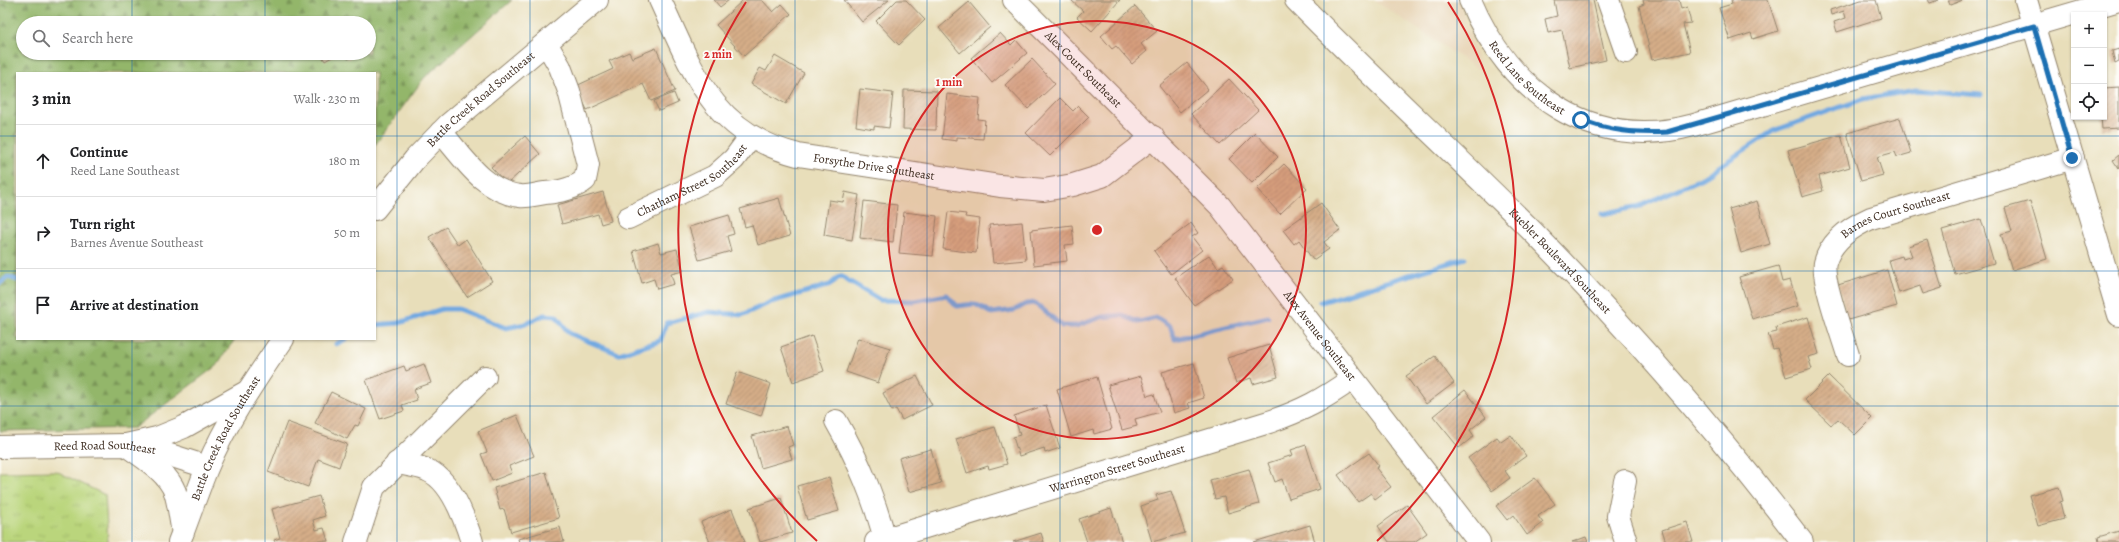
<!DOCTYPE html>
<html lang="en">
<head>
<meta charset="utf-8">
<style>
	body { margin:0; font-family:Alegreya,serif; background:#f6f6f6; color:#202124 }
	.controls { position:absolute; right:12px; top:12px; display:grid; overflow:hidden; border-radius:0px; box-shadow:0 1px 3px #0004 }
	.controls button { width:36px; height:36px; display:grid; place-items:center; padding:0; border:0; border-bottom:1px solid #e0e0e0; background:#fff; color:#202124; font:20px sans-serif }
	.stop { position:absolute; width:12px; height:12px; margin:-9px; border:3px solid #1f6fb2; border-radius:50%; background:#fff }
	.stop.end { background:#1f6fb2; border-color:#fff; box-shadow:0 1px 4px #0008 }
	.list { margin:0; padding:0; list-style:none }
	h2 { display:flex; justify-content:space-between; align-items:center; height:52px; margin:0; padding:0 16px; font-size:17px }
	h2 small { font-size:13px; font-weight:400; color:#757577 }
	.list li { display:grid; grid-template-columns:26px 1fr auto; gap:12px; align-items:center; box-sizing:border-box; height:72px; padding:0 16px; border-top:1px solid #e0e0e0 }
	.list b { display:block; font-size:15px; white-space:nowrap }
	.list p { margin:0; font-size:13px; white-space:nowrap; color:#757577 }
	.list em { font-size:13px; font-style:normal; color:#757577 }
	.icon { flex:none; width:22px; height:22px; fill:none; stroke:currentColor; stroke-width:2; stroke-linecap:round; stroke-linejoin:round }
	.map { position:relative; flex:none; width:2119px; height:542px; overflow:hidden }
	.search { position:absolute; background:#fff; box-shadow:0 1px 3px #0004; left:16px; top:16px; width:360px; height:44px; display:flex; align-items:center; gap:10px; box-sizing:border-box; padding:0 14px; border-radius:22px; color:#757577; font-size:15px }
	.panel { position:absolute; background:#fff; box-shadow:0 1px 3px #0004; left:16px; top:72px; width:360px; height:268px; border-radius:0px }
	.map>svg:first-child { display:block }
	.built { fill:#e8d5b7 }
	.grass { fill:url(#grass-tufts); stroke:#7a804c }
	.forest { fill:url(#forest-firs); stroke:#677044; fill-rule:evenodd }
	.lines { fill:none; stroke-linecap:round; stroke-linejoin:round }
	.stream { stroke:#72a9e1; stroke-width:5 }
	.building { fill:url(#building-hatch) }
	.minor-casing { stroke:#92846c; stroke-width:24 }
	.major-casing { stroke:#92846c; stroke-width:24 }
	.minor { stroke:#fff; stroke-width:22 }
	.major { stroke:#fff; stroke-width:22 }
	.route { stroke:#1f6fb2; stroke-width:5 }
	.grid { fill:none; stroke:#1f6fb2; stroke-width:1; stroke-opacity:0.55 }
	.ring { fill:none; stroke:#d62828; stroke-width:2 }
	.labels { text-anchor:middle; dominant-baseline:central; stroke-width:3.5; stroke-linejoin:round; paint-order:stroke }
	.street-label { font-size:12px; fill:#3b2a1e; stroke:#fdfcf7 }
	.centre { fill:#d62828; stroke:#fdfcf7; stroke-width:2 }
	.ring-label { font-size:12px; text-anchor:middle; font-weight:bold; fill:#d62828; stroke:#fdfcf7; stroke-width:3.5; stroke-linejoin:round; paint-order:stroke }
</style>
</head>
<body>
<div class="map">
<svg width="2119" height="542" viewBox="0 0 2119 542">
	<defs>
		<pattern id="grass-tufts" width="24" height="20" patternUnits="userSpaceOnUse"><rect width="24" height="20" fill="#bad57b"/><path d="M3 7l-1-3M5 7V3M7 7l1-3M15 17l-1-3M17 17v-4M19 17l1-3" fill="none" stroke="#a1b76a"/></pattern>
		<pattern id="forest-firs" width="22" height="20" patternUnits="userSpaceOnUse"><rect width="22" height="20" fill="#93b66b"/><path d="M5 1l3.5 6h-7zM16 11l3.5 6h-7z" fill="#799457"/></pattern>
		<pattern id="building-hatch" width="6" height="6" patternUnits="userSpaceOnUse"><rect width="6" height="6" fill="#d5ad88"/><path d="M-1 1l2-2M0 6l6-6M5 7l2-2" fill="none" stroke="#ae8d6f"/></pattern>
	</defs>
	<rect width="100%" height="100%" fill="#fdfcf7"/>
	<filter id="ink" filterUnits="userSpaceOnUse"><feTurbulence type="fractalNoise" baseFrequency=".025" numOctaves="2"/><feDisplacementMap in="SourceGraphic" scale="8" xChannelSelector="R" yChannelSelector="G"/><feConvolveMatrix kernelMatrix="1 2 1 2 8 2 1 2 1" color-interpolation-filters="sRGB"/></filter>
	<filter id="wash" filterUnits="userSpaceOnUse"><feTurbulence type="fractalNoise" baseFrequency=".012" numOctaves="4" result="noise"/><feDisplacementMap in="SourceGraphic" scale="16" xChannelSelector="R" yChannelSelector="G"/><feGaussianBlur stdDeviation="0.9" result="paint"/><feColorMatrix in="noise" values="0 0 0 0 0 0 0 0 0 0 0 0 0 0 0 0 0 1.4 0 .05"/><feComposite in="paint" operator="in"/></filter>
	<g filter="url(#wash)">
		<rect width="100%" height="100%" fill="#e8deba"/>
		<!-- built -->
		<polygon class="built" points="1374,0 1459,0 1481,71"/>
		<!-- grass -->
		<polygon class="grass" points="56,471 105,495 108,542 0,542 0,472"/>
		<!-- forest -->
		<path class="forest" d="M0,0h512l-88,78 -49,67v-72h-358v266h218l-19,27 -82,62 -134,3zM23,23h346v30h-346z"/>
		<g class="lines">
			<!-- stream -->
			<g class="stream">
				<polyline points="1602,214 1640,206 1702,178 1773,131 1863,99 1916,90 1981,95"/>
				<polyline points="0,283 8,277 17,280"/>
				<polyline points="1321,302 1465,258"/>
				<polyline points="375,325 399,323 442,309 458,309 506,328 525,324 544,315 556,316 569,333 619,354 660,341 667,323 709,312 742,315 771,302 830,285 840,276 880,300 914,301 947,295 957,306 975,304 991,313 1015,310 1026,304 1035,303 1062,326 1076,326 1102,317 1121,315 1138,322 1157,318 1170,326 1175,339 1268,317"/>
				<polyline points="336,344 346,339"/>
			</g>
		</g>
		<g id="blocks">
			<!-- building -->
			<g class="building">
				<polygon points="714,0 729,0 720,7"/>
				<polygon points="743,0 762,0 773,12 782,4 791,14 744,56 716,25"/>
				<polygon points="844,0 889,0 862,22"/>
				<polygon points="897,0 906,0 925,20 899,45 876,21"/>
				<polygon points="1071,0 1120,0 1092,31 1077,17 1083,11"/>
				<polygon points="1554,0 1593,0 1606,60 1570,68 1562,30 1548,33 1545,19 1557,16"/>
				<polygon points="1643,0 1679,0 1681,9 1687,7 1691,23 1683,24 1690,52 1652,60 1639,6 1644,4"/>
				<polygon points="1731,0 1768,0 1778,31 1753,39 1751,33 1730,40 1719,8 1732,4"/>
				<polygon points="1861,0 1876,0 1881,18 1837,32 1834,22 1846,18 1844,11 1831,15 1830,10"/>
				<polygon points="1928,0 1939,0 1930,3"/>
				<polygon points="1948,0 1963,0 1950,5"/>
				<polygon points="969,2 990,27 960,53 939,28"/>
				<polygon points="1135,6 1157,31 1141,44 1147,51 1132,64 1116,46 1112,49 1101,36"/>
				<polygon points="345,17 348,23 333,23"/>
				<polygon points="1000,33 1011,45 1016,40 1027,53 992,83 971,58"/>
				<polygon points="656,48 675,91 651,101 643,84 587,110 576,86 613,69 609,61 629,52 632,58"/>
				<polygon points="2119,49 2119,62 2115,64 2112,51"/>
				<polygon points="320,53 339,53 325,61"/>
				<polygon points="344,53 359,53 348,59"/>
				<polygon points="775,56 804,73 786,104 751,84 760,68 766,71"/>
				<polygon points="1032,59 1055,84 1028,109 1005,85"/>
				<polygon points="1187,63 1208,89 1180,112 1159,86"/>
				<polygon points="1229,79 1258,110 1220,145 1191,114"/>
				<polygon points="2119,87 2119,128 2102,129 2101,117 2104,117 2104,88"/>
				<polygon points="860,89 893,93 889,128 874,126 874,129 856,126"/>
				<polygon points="904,90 937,91 936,130 903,129"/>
				<polygon points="674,93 678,103 659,111 654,101"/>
				<polygon points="947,94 980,98 978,119 985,120 983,139 957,137 957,141 942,139"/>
				<polygon points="1060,98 1073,111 1078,106 1089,117 1050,156 1026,133"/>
				<polygon points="1900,118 1911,153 1897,157 1895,152 1877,157 1883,175 1861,181 1847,133"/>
				<polygon points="1255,133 1278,157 1252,183 1229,159"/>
				<polygon points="1841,135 1850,167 1819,176 1823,191 1802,197 1788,150"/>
				<polygon points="525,136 540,154 507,184 491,167"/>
				<polygon points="2119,155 2119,169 2113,160"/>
				<polygon points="1284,164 1307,188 1280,214 1257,189"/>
				<polygon points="603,192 611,221 601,224 598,214 562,224 557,205"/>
				<polygon points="845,192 859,195 852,240 824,235 829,200 843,202"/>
				<polygon points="779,198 790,236 758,245 752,225 745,227 740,209"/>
				<polygon points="864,201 897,205 893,242 860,238"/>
				<polygon points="1757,201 1770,244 1741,253 1729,209"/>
				<polygon points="2030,201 2047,259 2012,270 2001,234 2012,231 2005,208"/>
				<polygon points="1321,203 1340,230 1324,242 1329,249 1313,260 1299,240 1294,244 1283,230"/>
				<polygon points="904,212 937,216 933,256 899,253"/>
				<polygon points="948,212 966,214 965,217 980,219 976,253 943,249"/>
				<polygon points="729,215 734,234 727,236 731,251 699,260 689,227"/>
				<polygon points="1981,219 1994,263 1955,274 1942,230"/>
				<polygon points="1022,222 1026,260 993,263 989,225"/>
				<polygon points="1191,223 1198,233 1192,237 1202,250 1171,274 1154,251"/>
				<polygon points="1072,225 1074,244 1065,245 1067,261 1034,265 1031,230"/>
				<polygon points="446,227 458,245 466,239 492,281 467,297 429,237"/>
				<polygon points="1927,240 1942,288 1923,294 1920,286 1899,293 1889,260 1902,256 1903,259 1912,256 1908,246"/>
				<polygon points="658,243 661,253 677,249 683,271 671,274 674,284 657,289 654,279 642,283 633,251"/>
				<polygon points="1209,255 1218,268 1223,265 1233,279 1194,305 1175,278"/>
				<polygon points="1778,266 1782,282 1790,280 1798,306 1752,319 1739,277"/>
				<polygon points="1887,270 1897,306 1848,320 1838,285"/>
				<polygon points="1808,317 1819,354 1808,357 1812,369 1786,377 1777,348 1773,349 1768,334 1777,332 1776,327"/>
				<polygon points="812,336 824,371 793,382 781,347"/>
				<polygon points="858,338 890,348 878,383 846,372"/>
				<polygon points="1269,345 1278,377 1253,384 1251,378 1236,383 1227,358"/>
				<polygon points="1435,356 1454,383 1426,404 1406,376"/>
				<polygon points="1194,363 1204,398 1188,403 1190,408 1174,413 1162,372"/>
				<polygon points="424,364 431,383 414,389 417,400 402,405 404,411 380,419 366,380 404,366 406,371"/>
				<polygon points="737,372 771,384 761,416 726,404"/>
				<polygon points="917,376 932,405 902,420 896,409 892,411 883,393"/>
				<polygon points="1141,376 1147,396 1154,394 1160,412 1135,419 1137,426 1122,430 1108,385"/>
				<polygon points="1829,376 1872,418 1855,435 1838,419 1831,425 1805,400"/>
				<polygon points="1097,377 1112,429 1094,434 1093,430 1071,437 1057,389"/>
				<polygon points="1465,390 1486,417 1470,430 1474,436 1459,448 1433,416"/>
				<polygon points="331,392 366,409 358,426 355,425 347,439 315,423"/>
				<polygon points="1046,405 1060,448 1045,453 1044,448 1019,456 1013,437 1020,435 1014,416"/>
				<polygon points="517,415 534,456 509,466 512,473 492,481 481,454 487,452 478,431"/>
				<polygon points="287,422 347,444 339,467 318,459 308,487 268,472"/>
				<polygon points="787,426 793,445 788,447 792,459 761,468 752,436"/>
				<polygon points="995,427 1007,464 989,469 988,466 967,473 956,439"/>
				<polygon points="1511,435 1526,456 1505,471 1510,478 1492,491 1468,458 1497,437 1501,442"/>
				<polygon points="1306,445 1320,489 1289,499 1282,479 1275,482 1268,463 1293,455 1291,450"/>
				<polygon points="931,449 941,483 909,492 899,458"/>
				<polygon points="1369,453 1379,466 1376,468 1391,487 1375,499 1371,493 1358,502 1338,475"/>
				<polygon points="1249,469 1259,504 1228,513 1224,497 1215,499 1210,480"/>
				<polygon points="546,472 559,518 511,532 504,509 500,510 494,488"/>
				<polygon points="829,477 839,511 807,520 797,486"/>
				<polygon points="1535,478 1555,504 1538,516 1543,523 1527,535 1513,515 1507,520 1496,506"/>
				<polygon points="2059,487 2063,501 2060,502 2064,519 2038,526 2029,495"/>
				<polygon points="1171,491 1185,533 1152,542 1141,506 1158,500 1156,495"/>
				<polygon points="319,496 325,516 313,520 316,530 324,528 328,541 275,542 274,540 280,538 272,509"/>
				<polygon points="781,498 792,533 760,542 749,508"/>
				<polygon points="1407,505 1427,533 1414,542 1389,542 1378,526"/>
				<polygon points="1111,508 1122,542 1087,542 1079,519"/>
				<polygon points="732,509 745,542 710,542 701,522"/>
				<polygon points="1687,522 1693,542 1666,542 1662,530"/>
				<polygon points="1310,525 1315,542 1254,542"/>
				<polygon points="560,527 564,542 519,542 518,539"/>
				<polygon points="2119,531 2119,542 2099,542 2098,537"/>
				<polygon points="1041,533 1044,542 1013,542"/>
				<polygon points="1586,537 1588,542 1572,542"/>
			</g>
		</g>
	</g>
	<g filter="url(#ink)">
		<use href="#blocks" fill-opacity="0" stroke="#92846c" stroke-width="1"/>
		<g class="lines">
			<!-- minor casing -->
			<g class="minor-casing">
				<g id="minor">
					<path id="s1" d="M660,0c33,72 53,134 138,155l202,31 44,4 29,-5 29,-9 51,-39"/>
					<path id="s2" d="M1014,0l206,206 259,336"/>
					<path id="s3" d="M1470,0c39,93 121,153 224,125l425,-125"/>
					<polyline points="1608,0 1626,52"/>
					<polyline points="2026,0 2119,315"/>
					<path d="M441,132c22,25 43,60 79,64 8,1 17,-2 25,-3 13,-1 29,-4 40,-13l3,-15 -19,-74 -9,-24 -14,-24"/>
					<path id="s4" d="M628,218l87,-42 19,-17 17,-23"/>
					<path id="s5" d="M1848,355c-5,-17 -27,-77 -23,-92 6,-23 26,-36 46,-45l202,-60"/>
					<path d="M836,421c24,42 37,75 50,121"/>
					<path id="s6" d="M0,447l126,-2 28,5 53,17"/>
					<path d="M397,463c10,2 21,3 30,7 24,10 38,49 45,72"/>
					<polyline points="1625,481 1618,516 1626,542"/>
					<polyline points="356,542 374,487 485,377"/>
					<path id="s7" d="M876,542l393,-120c35,-12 53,-22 83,-43"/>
				</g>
			</g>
			<!-- major casing -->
			<g class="major-casing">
				<g id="major">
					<path id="s8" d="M1296,0c77,79 159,154 237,232 96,98 186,201 269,310"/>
					<path id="s9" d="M375,209l40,-50 33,-34 149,-125"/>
					<polyline points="126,445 157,438 184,427 248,391"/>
					<path d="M126,445c17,13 41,26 49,47 4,12 5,27 8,40"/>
					<path id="s10" d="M179,542c10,-25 18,-50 28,-74 19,-46 48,-88 76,-129"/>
				</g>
			</g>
			<!-- minor -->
			<use href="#minor" class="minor"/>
			<!-- major -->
			<use href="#major" class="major"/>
		</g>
	</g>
	<g class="lines" filter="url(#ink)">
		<!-- route -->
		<path class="route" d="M1581,120c28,11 56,14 86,12l367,-106 38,132"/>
	</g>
	<!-- grid -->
	<path class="grid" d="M132,0v23M265,0v23M397,0v542M530,0v542M662,0v542M795,0v542M927,0v542M1060,0v542M1192,0v542M1324,0v542M1457,0v542M1589,0v542M1722,0v542M1854,0v542M1987,0v542M132,53v20M265,53v20M0,136h17M375,136h1744M0,271h17M375,271h1744M132,339v203M265,339v203M0,406h2119"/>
	<!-- distance rings -->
	<circle cx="1097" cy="230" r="209" fill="#d62828" fill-opacity=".12"/>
	<g class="ring">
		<circle cx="1097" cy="230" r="209"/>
		<path d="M817 541A418 418 0 0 1 746 2M1448 2A418 418 0 0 1 1377 541"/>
	</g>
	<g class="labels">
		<!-- street labels -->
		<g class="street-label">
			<text stroke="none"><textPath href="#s2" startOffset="98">Alex Court Southeast</textPath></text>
			<text stroke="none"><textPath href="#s3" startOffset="98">Reed Lane Southeast</textPath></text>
			<text stroke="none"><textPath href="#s9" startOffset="153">Battle Creek Road Southeast</textPath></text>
			<text stroke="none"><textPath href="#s1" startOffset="294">Forsythe Drive Southeast</textPath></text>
			<text stroke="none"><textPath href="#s4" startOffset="75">Chatham Street Southeast</textPath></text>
			<text stroke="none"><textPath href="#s5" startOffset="186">Barnes Court Southeast</textPath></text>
			<text stroke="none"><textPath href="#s8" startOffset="371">Kuebler Boulevard Southeast</textPath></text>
			<text stroke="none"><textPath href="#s2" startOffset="455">Alex Avenue Southeast</textPath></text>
			<text stroke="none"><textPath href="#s10" startOffset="114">Battle Creek Road Southeast</textPath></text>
			<text stroke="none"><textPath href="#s6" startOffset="105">Reed Road Southeast</textPath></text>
			<text stroke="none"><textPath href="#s7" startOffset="252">Warrington Street Southeast</textPath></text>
		</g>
	</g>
	<circle cx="1097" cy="230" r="6" class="centre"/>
	<g class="ring-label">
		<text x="718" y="58">2 min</text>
		<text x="949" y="86">1 min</text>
	</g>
</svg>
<div class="controls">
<button>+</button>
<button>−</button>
<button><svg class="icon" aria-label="locate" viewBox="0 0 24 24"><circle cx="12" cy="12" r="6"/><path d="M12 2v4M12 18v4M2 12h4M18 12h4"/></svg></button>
</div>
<div class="stop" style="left:1581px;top:120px"></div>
<div class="stop end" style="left:2072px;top:158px"></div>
<div class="search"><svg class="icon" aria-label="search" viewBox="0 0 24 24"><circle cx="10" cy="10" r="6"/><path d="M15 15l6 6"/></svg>Search here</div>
<section class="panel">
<h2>3 min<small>Walk · 230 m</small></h2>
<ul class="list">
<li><svg class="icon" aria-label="ahead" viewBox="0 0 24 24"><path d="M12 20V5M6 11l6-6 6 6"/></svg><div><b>Continue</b><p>Reed Lane Southeast</p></div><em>180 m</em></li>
<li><svg class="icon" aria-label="right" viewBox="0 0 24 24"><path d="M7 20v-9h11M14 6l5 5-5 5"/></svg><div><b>Turn right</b><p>Barnes Avenue Southeast</p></div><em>50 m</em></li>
<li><svg class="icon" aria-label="arrive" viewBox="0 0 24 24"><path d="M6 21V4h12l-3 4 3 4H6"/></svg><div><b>Arrive at destination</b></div></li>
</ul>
</section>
</div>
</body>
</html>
